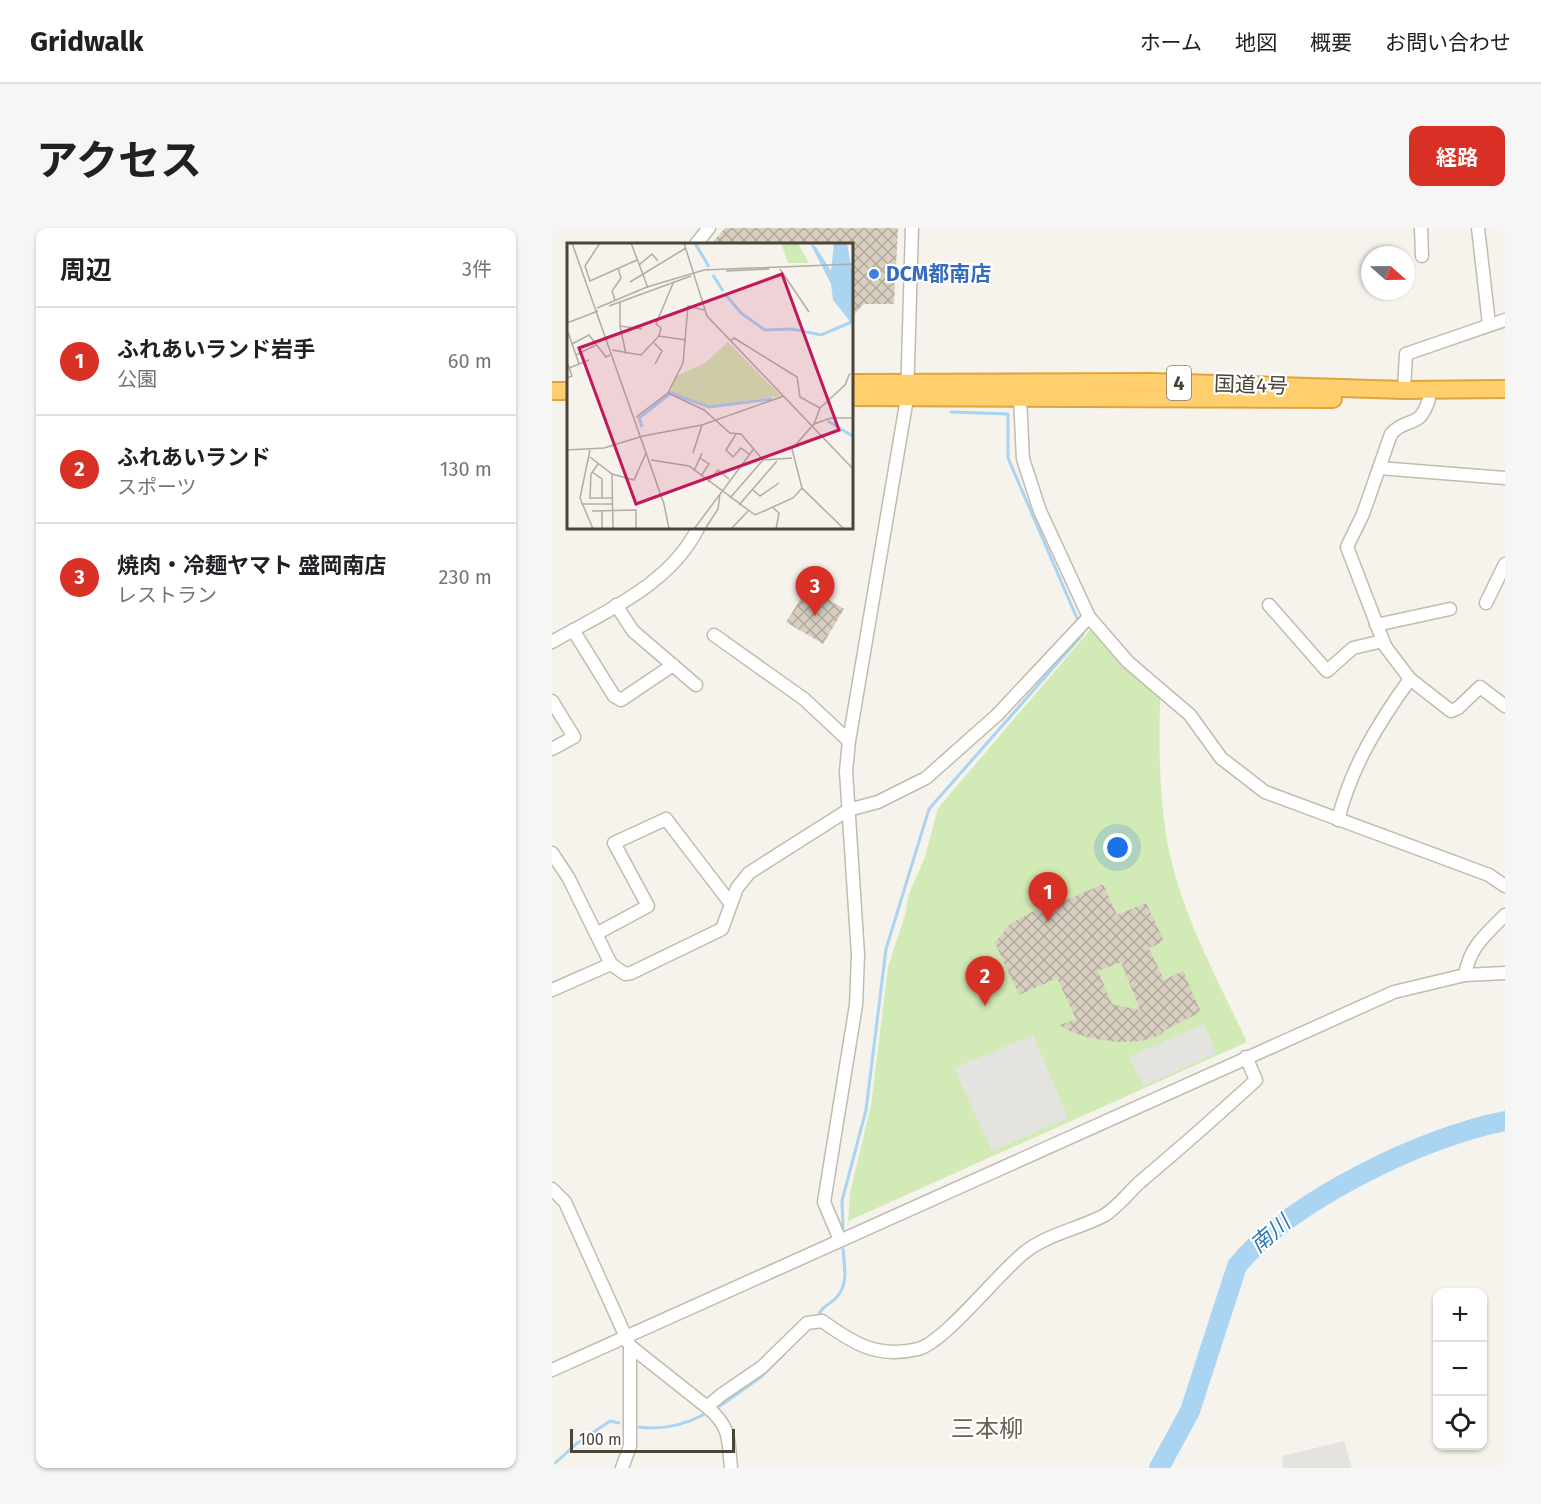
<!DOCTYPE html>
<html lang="ja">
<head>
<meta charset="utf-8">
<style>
	body { margin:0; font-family:"Fira Sans","Noto Sans JP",sans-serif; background:#f6f6f6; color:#202124 }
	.controls { position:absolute; right:18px; bottom:18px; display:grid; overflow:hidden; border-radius:12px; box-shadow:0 2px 4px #0004 }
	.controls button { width:54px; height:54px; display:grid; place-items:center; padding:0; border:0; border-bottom:2px solid #e0e0e0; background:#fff; color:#202124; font:30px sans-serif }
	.compass { position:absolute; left:809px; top:18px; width:54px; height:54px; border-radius:50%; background:#fff; box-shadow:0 2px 4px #0004; rotate:110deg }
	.scale { position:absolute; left:18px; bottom:15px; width:165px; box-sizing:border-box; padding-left:6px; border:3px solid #4b4439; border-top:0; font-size:16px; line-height:21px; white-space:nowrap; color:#4b4439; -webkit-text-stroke:4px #fff; paint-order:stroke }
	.you { position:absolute; left:566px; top:620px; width:21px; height:21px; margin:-15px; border:4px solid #fff; border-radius:50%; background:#1a73e8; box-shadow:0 0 0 9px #1a73e833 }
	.badge { display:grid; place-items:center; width:39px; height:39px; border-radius:50%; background:#d93025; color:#fff; font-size:20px; font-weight:700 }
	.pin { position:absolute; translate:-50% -50px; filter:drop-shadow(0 2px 3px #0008) }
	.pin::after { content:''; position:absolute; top:32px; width:21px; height:18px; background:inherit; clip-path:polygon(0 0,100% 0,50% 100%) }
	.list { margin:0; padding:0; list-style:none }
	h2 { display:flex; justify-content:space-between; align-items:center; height:78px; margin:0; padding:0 24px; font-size:26px }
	h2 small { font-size:20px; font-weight:400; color:#757577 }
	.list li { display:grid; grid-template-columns:39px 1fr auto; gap:18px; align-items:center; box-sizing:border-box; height:108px; padding:0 24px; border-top:2px solid #e0e0e0 }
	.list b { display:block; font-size:22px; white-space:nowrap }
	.list p { margin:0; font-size:20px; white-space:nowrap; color:#757577 }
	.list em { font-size:20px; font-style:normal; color:#757577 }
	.icon { flex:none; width:33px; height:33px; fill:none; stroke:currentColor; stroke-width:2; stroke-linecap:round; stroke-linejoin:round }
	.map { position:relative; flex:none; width:953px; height:1240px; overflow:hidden; border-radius:12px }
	header { display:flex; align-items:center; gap:36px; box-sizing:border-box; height:84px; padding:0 30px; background:#fff; border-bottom:2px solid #e0e0e0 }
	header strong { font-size:28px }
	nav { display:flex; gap:33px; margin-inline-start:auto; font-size:21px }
	.intro { display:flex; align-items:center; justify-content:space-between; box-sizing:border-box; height:144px; padding:0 36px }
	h1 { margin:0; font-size:42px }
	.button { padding:15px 27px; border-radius:12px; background:#d93025; color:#fff; font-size:21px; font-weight:700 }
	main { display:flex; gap:36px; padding:0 36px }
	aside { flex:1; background:#fff; border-radius:12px; box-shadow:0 2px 4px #0004 }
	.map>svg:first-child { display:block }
	.park { fill:#d2eab5 }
	.parking { fill:#e5e3e0 }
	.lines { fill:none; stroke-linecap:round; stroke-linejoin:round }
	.stream { stroke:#a9d4f2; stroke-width:3 }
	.river { stroke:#a9d4f2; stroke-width:20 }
	.building { fill:url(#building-cross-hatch); fill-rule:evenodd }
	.minor-casing { stroke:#c2bbae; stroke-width:15 }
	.highway-casing { stroke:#e0a43c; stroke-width:20 }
	.minor { stroke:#fff; stroke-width:12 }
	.highway { stroke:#ffcf6e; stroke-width:16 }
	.shop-dot { fill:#3f7fe0; stroke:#fff; stroke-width:2 }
	.labels { text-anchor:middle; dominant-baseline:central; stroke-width:4.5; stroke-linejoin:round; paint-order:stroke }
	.shield { fill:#fff; stroke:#817c74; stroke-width:1.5 }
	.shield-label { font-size:20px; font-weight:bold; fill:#4b4439 }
	.shop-label { font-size:21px; font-weight:bold; fill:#366cbe; stroke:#fff; text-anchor:start }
	.street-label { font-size:21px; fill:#4b4439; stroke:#fff }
	.water-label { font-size:22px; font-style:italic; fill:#2e7ab2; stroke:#fff }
	.quarter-label { font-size:24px; fill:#6e6250; stroke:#fff }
	.inset-river { fill:none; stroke:#a9d4f2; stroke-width:3 }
	.inset-road { fill:none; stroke:#b2ada4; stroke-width:1.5 }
	.view { fill:#c2185b; fill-opacity:0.15; stroke:#c2185b; stroke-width:3 }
	.inset-edge { fill:none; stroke:#4b4439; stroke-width:3 }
</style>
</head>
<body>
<header>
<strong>Gridwalk</strong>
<nav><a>ホーム</a><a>地図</a><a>概要</a><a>お問い合わせ</a></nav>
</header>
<div class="intro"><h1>アクセス</h1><a class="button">経路</a></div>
<main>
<aside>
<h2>周辺<small>3件</small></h2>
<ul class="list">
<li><span class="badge">1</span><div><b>ふれあいランド岩手</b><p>公園</p></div><em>60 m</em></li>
<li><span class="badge">2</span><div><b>ふれあいランド</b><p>スポーツ</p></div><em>130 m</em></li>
<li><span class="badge">3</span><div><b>焼肉・冷麺ヤマト 盛岡南店</b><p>レストラン</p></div><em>230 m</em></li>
</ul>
</aside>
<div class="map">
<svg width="953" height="1240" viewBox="0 0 953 1240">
	<defs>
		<pattern id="building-cross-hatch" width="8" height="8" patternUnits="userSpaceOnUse" patternTransform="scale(1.5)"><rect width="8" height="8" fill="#d8cfc1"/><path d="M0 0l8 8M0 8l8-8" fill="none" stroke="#b1aa9e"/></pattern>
	</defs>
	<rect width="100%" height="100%" fill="#f6f3ec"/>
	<!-- park -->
	<path class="park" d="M538,402l70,68c-1,47 -1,91 6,137 12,73 50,141 81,207l-399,179 2,-28 21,-88 17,-138 18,-55 2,-16 17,-39 13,-49z"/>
	<!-- parking -->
	<g class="parking">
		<polygon points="652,796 664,825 592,858 577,829"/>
		<polygon points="481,807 516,890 440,923 402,840"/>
		<polygon points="792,1213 800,1240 731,1240 730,1228"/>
	</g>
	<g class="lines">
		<!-- stream -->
		<g class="stream">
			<polyline points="399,184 456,186 456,230 527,395"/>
			<polyline points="291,1000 290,973 314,882 334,721 377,581 531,406 529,401"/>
			<path d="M266,1089c4,-12 12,-12 19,-20 12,-13 7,-33 6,-48"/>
			<polyline points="168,1178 209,1149 232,1126"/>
			<path d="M87,1199c23,3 43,-1 64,-12"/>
			<polyline points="0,1238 24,1216 58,1193 67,1195"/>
		</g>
		<!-- river -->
		<path class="river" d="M607,1240l31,-57 47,-145c51,-64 188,-130 268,-145"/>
	</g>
	<!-- building -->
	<g class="building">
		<polygon points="173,0 346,0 342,76 312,76 300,89 300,16 159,16"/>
		<polygon points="256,359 292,381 271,416 234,394"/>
		<path d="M551,656l14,31 29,-12 18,38 -15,7 15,32 19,-9 18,41 -36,18 -4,5 -20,6 -23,1 -28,-4 -19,-6 -11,-7 16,-6 -19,-41 -38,17 -24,-52 15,-19 22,-12 21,-10 2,3zM569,734l19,48 -28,-6 -14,-33z"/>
	</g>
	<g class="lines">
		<!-- minor casing -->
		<g class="minor-casing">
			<g id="minor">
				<polyline points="869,0 870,28"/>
				<polyline points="926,0 937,96"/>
				<polyline points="144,16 157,0"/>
				<polyline points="852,162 854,126 953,92"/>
				<polyline points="468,170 471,231 488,283 537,389 576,434 638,487 669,530 713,564 937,647 953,658"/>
				<polyline points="827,240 953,250"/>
				<polyline points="934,375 953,336"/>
				<polyline points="64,377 81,403 144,457"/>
				<polyline points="717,377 775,443 801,420 831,413"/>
				<polyline points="824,397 898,381"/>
				<polyline points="21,402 62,468 69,472 121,437"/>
				<polyline points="162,407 252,471 297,513"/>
				<path d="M0,414c52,-30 118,-57 146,-114"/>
				<polyline points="858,451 899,483 906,480 928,459 953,478"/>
				<polyline points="0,473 22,509 0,521"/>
				<path d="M786,592c13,-53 41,-98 72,-141l-25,-33 -38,-99 16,-33 28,-80c17,-19 28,-3 38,-35"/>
				<polyline points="0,625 16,649 59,736 73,746 79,745 170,701 185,660 197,645 296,582 326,574 374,550 445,487 537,389"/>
				<polyline points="44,706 96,678 62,615 114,591 179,676"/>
				<path d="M913,747c4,-27 21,-41 40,-60"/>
				<polyline points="0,762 59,736"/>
				<polyline points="0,961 13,974 78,1118 78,1218 70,1240"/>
				<polyline points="288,1012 272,974 304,777 306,727 294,543 297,513 355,170 360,0"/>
				<path d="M78,1118l77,61 14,-12 41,-28 45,-44 15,-2c31,22 55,38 96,28 27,-7 80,-76 107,-97 23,-18 53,-23 78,-36 13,-7 26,-24 37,-34 39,-33 78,-67 116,-102l-10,-23"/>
				<polyline points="0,1142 842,764 913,747 953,745"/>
				<path d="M155,1179c24,20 21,32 24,61"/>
			</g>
		</g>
		<!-- highway casing -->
		<g class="highway-casing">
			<g id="highway">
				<polyline points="300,155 599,154 852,162 953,161"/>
				<polyline points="0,163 16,163"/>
				<polyline points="300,169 781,171"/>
			</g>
		</g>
		<!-- minor -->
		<use href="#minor" class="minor"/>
		<!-- highway -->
		<use href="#highway" class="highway"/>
	</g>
	<!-- markers -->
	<circle class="shop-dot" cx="322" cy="46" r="6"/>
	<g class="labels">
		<!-- shield labels -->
		<rect class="shield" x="615" y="138" width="24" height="34" rx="4.5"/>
		<g class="shield-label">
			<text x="627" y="155">4</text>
		</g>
		<!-- shop labels -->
		<g class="shop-label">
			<text x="334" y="46">DCM都南店</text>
		</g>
		<!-- street labels -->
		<g class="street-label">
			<text transform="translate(699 157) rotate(2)">国道4号</text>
		</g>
		<!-- water labels -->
		<g class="water-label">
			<text transform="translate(718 1006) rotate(-41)">南川</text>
		</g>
		<!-- quarter labels -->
		<g class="quarter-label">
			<text x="435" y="1201">三本柳</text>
		</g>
	</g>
	<!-- overview -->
	<g transform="translate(15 15)">
		<rect width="286" height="286" fill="#f6f3ec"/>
		<path d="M214,0h17l11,20h-21zM161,99l53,54 -73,10 -38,-14 7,-16 28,-13z" fill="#d2eab5"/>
		<path d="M243,0l6,4 15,24 3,-28h13l6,34v48l-20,-25 -2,-16z" fill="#a9d4f2"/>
		<path class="inset-river" d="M128,0l14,24M146,32l10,16M158,51l16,19 24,17 27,-1 29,6 33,-14M261,178l26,16M75,184l-3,-9 32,-25 38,14 63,-8"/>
		<path class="inset-road" d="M5,0l92,261 5,25M64,0l17,45M117,0l23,73 147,154M72,22l13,-11 6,7M18,23l5,15 47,-21M18,23l15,-23M213,26l29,43M159,28l43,-2M63,39l56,-34M48,57l-3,-9 9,-13 -3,-10M53,59v24l22,3M42,63l82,-30M30,65l50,-21 57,-17 150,-6M0,80l31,-12M53,83l6,28M1,89l11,32M92,93l2,-8 -5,-4 18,-43M163,98l4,-3 63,39 3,20 20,11 -6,16M87,100l8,8 -7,13M5,101l17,-9 17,22 4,-2M45,107l29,5 18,-19 27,4M9,112l20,-10M0,119l5,14 -5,2M2,125l20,-8M101,150l36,17 26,23 11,1 22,26 29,-2M253,165l25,-23 5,-12M69,174l32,-24 15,-30 5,-57 16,4M169,191l-10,16 7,7 8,-9 8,6M0,207l37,-2 39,-12 59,-11 82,-29M23,207l-10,48 13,31M126,210l9,-28M23,214l22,17 22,6 12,-27M133,215l9,6 -8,12M84,217l38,6 66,49 38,-17 9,-10M31,221l-7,10 -1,24h23M127,228l8,-18M25,229l10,7v19M45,231l1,55M141,239l10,-12 11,9M185,246l8,7 19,-13M163,255l33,-38M14,261h31M172,262l38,-44M205,264l7,6 -3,16M35,267v19M25,268l44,-1v19M127,286l59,-79M138,286l13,-20 2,-15M164,286l17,-18M277,286l-42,-41 -10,-39 22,-25 17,-6h23"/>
		<path class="view" d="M215,31l57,156 -203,74 -57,-156z"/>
		<rect width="286" height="286" class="inset-edge"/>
	</g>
</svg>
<div class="controls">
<button>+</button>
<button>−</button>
<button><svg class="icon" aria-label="locate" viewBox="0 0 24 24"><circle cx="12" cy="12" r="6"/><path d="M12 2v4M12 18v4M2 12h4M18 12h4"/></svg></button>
</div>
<svg class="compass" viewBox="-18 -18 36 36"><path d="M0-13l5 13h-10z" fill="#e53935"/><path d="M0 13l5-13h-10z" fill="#757577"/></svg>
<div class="scale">100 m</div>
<div class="you"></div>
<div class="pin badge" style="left:496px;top:694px">1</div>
<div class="pin badge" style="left:433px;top:778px">2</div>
<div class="pin badge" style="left:263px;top:388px">3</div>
</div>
</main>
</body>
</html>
